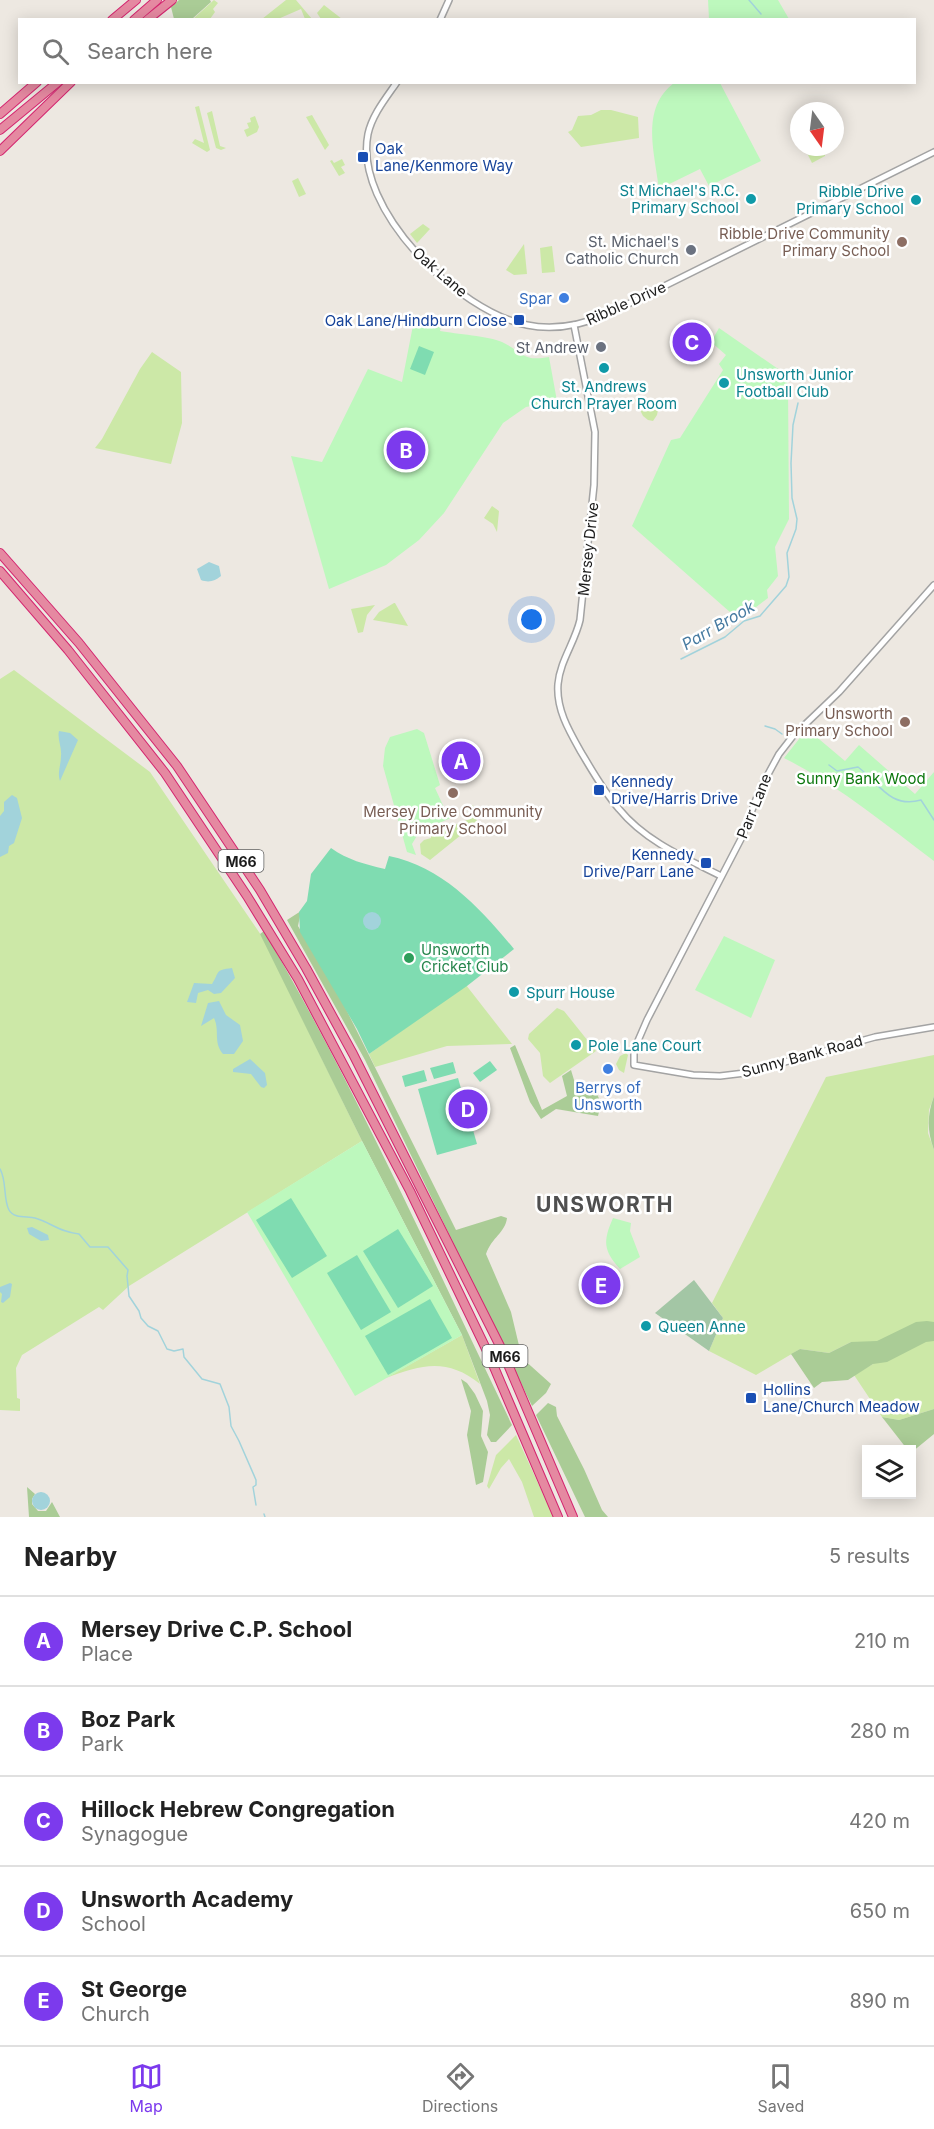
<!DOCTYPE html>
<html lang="en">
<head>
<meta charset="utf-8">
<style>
	body { margin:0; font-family:Inter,sans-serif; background:#f6f6f6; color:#222 }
	.controls { position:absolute; right:18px; bottom:18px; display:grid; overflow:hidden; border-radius:0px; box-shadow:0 3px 15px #0003 }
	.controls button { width:54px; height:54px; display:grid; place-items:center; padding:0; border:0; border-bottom:2px solid #e0e0e0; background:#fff; color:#222; font:30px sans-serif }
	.compass { position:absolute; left:790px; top:102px; width:54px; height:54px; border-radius:50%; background:#fff; box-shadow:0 3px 15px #0003; rotate:166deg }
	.you { position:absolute; left:532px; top:620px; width:21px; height:21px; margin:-15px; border:4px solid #fff; border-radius:50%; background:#1a73e8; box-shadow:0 0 0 9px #1a73e833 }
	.badge { display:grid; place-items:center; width:39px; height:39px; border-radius:50%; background:#7c3aed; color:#fff; font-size:20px; font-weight:700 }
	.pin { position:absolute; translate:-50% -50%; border:3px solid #fff; box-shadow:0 2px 6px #0006 }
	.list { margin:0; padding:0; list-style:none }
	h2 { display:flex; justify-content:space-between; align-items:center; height:78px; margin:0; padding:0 24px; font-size:26px }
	h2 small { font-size:20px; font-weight:400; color:#767676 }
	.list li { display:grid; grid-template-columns:39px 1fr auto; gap:18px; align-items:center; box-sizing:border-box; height:90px; padding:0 24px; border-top:2px solid #e0e0e0 }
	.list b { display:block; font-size:22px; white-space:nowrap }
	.list p { margin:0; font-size:20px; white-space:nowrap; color:#767676 }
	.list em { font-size:20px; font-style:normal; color:#767676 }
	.icon { flex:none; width:33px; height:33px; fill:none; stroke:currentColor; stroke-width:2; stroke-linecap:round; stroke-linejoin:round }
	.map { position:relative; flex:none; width:934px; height:1517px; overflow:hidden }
	.search { position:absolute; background:#fff; box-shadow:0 3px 15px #0003; left:18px; right:18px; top:18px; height:66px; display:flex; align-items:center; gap:15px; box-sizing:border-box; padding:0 21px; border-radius:0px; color:#767676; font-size:22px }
	.sheet { height:528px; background:#fff }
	nav { display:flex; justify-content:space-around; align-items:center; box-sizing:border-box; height:84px; border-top:2px solid #e0e0e0; background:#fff; font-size:16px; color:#767676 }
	nav a { display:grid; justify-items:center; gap:3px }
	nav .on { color:#7c3aed }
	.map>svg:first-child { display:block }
	.grass { fill:#cce8a7 }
	.forest { fill:#aacc96 }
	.cemetery { fill:#a3c6a5 }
	.park { fill:#bdf8bd }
	.pitch { fill:#7fdcb1 }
	.water { fill:#a2d3db }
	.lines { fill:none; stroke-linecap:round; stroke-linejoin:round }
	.stream { stroke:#a2d3db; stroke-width:1.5 }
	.tertiary-casing { stroke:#a3a3a3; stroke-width:8 }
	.motorway-casing { stroke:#d4256f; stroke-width:10 }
	.tertiary { stroke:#fff; stroke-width:5 }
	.motorway { stroke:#e589a1; stroke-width:8 }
	.transit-dot { fill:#1a4fb4; stroke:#fff; stroke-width:2 }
	.culture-dot { fill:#0f9aa8; stroke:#fff; stroke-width:2 }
	.education-dot { fill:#8d6e63; stroke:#fff; stroke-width:2 }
	.worship-dot { fill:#6b7280; stroke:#fff; stroke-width:2 }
	.shop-dot { fill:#3f7fe0; stroke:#fff; stroke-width:2 }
	.leisure-dot { fill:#2e9e5b; stroke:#fff; stroke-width:2 }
	.labels { text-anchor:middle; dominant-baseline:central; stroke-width:5; stroke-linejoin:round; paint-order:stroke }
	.shield { fill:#fff; stroke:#606060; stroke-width:1.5 }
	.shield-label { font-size:14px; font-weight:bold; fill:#1c1c1c }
	.transit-label { font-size:15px; fill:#164399; stroke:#fff; text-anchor:start }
	.culture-label { font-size:15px; fill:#0d838f; stroke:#fff; text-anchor:start }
	.education-label { font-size:15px; fill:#785e54; stroke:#fff; text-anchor:end }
	.worship-label { font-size:15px; fill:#5b616d; stroke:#fff; text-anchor:end }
	.street-label { font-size:15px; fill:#1c1c1c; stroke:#fff }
	.shop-label { font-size:15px; fill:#366cbe; stroke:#fff; text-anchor:end }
	.park-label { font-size:15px; fill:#0c770d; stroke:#fff }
	.leisure-label { font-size:15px; fill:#27864d; stroke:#fff; text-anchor:start }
	.water-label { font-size:16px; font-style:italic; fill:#477ba1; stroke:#fff }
	.district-label { font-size:21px; font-weight:bold; letter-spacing:1.5px; fill:#4f4f4f; stroke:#fff }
</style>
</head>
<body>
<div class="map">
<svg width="934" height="1517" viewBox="0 0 934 1517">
	<rect width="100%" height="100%" fill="#ede8e1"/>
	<!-- grass -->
	<g class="grass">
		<polygon points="214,0 218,3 213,9 215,12 210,19 193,19"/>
		<polygon points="286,0 296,0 312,19 305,19 301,9 278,19 262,19"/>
		<polygon points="324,5 342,19 321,19 317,13"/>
		<polygon points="199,106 210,150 207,152 192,143 195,139 204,143 195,107"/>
		<polygon points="601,110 611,110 638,117 639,138 581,147 568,132 572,130 578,116 591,115"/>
		<polygon points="212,111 220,146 226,148 221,150 216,148 207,113"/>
		<polygon points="312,115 329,145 325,150 306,117"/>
		<polygon points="255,116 259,127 257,132 247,137 244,130 249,128 247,123 251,122 250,118"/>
		<polygon points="804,147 825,147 825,156 812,163"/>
		<polygon points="342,159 345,165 341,167 345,173 339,176 330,161 332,160 334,163"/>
		<polygon points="298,178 306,194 299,197 292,181"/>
		<polygon points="423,224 430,229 417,243 410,234"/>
		<polygon points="524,244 527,274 514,275 506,270"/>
		<polygon points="552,246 555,272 542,273 540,248"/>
		<polygon points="152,352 181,372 182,423 171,464 95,448 102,439 140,369"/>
		<polygon points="639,396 644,396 658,410 657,415 653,421 648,420 643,416 635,400"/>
		<polygon points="492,506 499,511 497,532 493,524 484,518"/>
		<polygon points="394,603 395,603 408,626 373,620 379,612"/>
		<polygon points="375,605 367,615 363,632 358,633 351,609"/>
		<polygon points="14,670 150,772 263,938 362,1141 129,1286 103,1310 99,1307 22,1355 16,1368 17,1398 20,1399 20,1411 0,1410 0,679"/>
		<polygon points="473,805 477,821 468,826 469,829 461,831 461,835 430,860 421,854 420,844 424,840 431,838 431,836 445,829 446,830 447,828 472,818 469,808"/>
		<polygon points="466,985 512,1044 447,1046 375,1067 369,1054"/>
		<polygon points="557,1008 564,1011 596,1051 550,1083 543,1076 540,1053 528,1039 529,1034"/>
		<polygon points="626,1053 628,1055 624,1073 619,1070 616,1064 620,1056"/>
		<polygon points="934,1055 934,1096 929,1110 928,1133 934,1150 934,1409 899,1420 882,1417 854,1375 873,1364 851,1342 829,1353 800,1349 756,1375 709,1351 723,1318 712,1303 826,1077"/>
		<path d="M462,1335l18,49c-32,-26 -58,-20 -94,-6z"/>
		<polygon points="516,1435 548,1505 553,1517 534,1517 522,1482 509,1459 501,1468 489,1489 487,1486 496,1455"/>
	</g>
	<!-- forest -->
	<g class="forest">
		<polygon points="179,0 210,0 211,2 192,19 174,19 171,7"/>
		<path d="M301,911l-3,15 39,65 119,239 45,-14 6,2c-2,15 -15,19 -21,36l25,58 11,46 29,26 -5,9 -14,13 -167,-346 -78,-140z"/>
		<path d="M264,931c93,159 168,328 248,494l-16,17h-5l-4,-7 3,-20 -3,-14 -25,-66 -100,-194 -102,-207z"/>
		<polygon points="515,1045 542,1110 567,1096 562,1076 571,1070 577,1090 593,1085 601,1103 598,1116 556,1109 541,1119 530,1102 510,1048"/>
		<path d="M934,1096v54c-7,-19 -7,-35 0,-54z"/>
		<polygon points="927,1321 934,1322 934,1341 926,1342 887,1362 873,1364 848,1380 822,1382 814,1388 791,1354 800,1349 829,1353 851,1342 877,1341 916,1322"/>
		<polygon points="461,1379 467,1383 475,1394 483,1411 481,1436 488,1452 483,1482 476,1485 467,1435 471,1411"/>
		<polygon points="548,1403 556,1407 557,1416 584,1469 602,1510 608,1517 585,1517 536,1415"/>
		<polygon points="934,1409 934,1434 912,1452 912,1450 907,1449 882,1417 899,1420"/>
		<polygon points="27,1487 35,1494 32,1499 32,1504 38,1511 46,1511 52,1502 60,1517 29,1517"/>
	</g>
	<!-- cemetery -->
	<polygon class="cemetery" points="694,1280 723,1318 709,1351 655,1313"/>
	<!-- park -->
	<g class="park">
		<polygon points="708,0 778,0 789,19 709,19"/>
		<path d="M674,83h46l41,78 -52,25 -9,-17 -41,20c-4,-37 -19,-80 15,-106z"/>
		<path d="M415,315l28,5 -3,11c16,3 49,5 62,11 21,10 20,20 47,15l8,44 -31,6 -23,16 -59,90 -25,27 -33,25 -57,24 -38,-133 31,6 46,-93 34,13z"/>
		<polygon points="719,328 784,373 788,385 789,519 775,547 778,576 767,590 768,598 739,620 632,526 671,440 680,438 723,370 719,364 726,355 711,342"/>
		<polygon points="417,729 424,733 440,785 435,788 447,814 450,813 451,818 439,823 437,822 432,826 430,825 430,828 418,834 412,844 416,855 407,852 383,766 385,748 390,737"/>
		<path d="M807,729l38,32 14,-16 56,49 19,-22v89c-48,-36 -96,-76 -150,-103z"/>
		<polygon points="724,936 775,960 751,1018 695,990"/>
		<polygon points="362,1141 462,1335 355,1396 247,1212"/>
		<path d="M613,1218l18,5 -1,8 10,26 -20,12c-17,-19 -17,-28 -7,-51z"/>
	</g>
	<!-- pitch -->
	<g class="pitch">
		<polygon points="419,346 434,352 425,375 410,369"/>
		<path d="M331,848c17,12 33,16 54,21l4,-13c54,11 91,52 125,93l-47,37 -98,68 -12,-25 -57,-97 -1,-20 8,-11 4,-27z"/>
		<polygon points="490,1061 497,1070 480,1082 473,1073"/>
		<polygon points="453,1062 456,1073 434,1079 430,1068"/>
		<polygon points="424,1070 427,1081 405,1087 402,1076"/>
		<polygon points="458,1078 477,1144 437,1155 418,1089"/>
		<polygon points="291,1198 327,1256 292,1278 256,1220"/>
		<polygon points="398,1229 433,1286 398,1308 363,1251"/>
		<polygon points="357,1255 391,1312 361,1330 327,1273"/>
		<polygon points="430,1299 452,1338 388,1375 365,1336"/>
	</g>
	<!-- water -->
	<g class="water">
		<path d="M209,562l10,4 2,10c-6,5 -12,7 -20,4l-4,-11z"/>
		<path d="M59,731l11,2 8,7 -18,41c-3,-8 1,-16 1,-25 1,-9 -4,-17 -2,-25z"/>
		<polygon points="12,795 17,798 22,818 14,843 9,846 8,853 0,857 0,816 4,811 4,802"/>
		<circle cx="372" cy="921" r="9"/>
		<path d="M232,968l3,10 -14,15 -7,1 -6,-4 -10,3 -2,10 -9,-1 7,-19 18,1c8,-12 2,-14 20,-16z"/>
		<path d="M219,1001l7,14 14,10 3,16 -9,13h-11c-10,-12 -3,-23 -9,-36l-13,8 7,-23z"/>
		<polygon points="250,1059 265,1073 267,1085 264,1088 261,1087 251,1074 233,1072 233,1069"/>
		<polygon points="32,1227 48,1235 49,1240 41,1241 29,1234 27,1228"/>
		<polygon points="10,1283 12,1284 10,1297 3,1303 1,1302 2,1294 0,1292 0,1287"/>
		<circle cx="41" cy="1501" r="9"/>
	</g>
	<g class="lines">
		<!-- stream -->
		<g class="stream">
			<polyline points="749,0 761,14"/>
			<polyline points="681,659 725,637 744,621 760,616 786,586 789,577 787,553 796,529 797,519 792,498 791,463 793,425 798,403"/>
			<polyline points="765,726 775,729 782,734"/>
			<path d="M829,765l8,6 21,-4c21,16 32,42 63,33l13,20"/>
			<path d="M0,1169c7,12 3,30 9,41 5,9 18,6 26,8 17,5 24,14 44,16l11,13h18l20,23 -1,6 2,20 10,15 2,7 7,8 10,5 9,18 7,2 9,-2 1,8 18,22 18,5 9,23 2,19 8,15 17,39v5l-3,2 3,18"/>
			<polyline points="264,1514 265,1517"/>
		</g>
		<!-- tertiary casing -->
		<g class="tertiary-casing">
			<g id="tertiary">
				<polyline points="440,20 449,0"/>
				<path d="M397,82c-11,16 -25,33 -29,52 -15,75 91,178 159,191 28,6 55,0 81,-11l326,-162"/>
				<path d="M574,325l21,107 -1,53 -14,135c-5,22 -20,41 -22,64 -2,25 11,47 23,68 12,20 23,40 38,57 26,32 66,49 102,67"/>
				<polyline points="934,585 839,692 793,736 779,754 760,789 741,839 647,1020 634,1050 634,1065 693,1075 720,1076 745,1073 875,1037 934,1027"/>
			</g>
		</g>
		<!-- motorway casing -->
		<g class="motorway-casing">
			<g id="motorway">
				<polyline points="112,20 136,0"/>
				<polyline points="134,20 157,0"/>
				<polyline points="147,20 172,0"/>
				<polyline points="0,114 37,82"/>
				<polyline points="0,130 58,82"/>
				<polyline points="0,151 71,82"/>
				<polyline points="0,553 79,643 177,766 260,890 306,968 353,1054 501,1348 573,1517"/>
				<polyline points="0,571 68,650 165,773 247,896 298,979 410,1191 488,1353 558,1517"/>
			</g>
		</g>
		<!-- tertiary -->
		<use href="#tertiary" class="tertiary"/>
		<!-- motorway -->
		<use href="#motorway" class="motorway"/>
	</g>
	<!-- markers -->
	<g class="transit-dot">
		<rect x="357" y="151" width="12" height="12" rx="3"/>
		<rect x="513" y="314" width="12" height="12" rx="3"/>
		<rect x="593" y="784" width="12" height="12" rx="3"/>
		<rect x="700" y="857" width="12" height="12" rx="3"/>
		<rect x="745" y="1392" width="12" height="12" rx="3"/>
	</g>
	<g class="culture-dot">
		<circle cx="751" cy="199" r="6"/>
		<circle cx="916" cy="200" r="6"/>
		<circle cx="604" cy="368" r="6"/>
		<circle cx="724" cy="383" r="6"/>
		<circle cx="514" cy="992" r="6"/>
		<circle cx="576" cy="1045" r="6"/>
		<circle cx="646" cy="1326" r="6"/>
	</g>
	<g class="education-dot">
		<circle cx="902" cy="242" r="6"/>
		<circle cx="905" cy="722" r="6"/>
		<circle cx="453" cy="793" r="6"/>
	</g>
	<g class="worship-dot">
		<circle cx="691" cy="250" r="6"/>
		<circle cx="601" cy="347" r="6"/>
	</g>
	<g class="shop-dot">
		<circle cx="564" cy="298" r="6"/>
		<circle cx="608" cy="1069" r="6"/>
	</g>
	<circle class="leisure-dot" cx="409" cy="958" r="6"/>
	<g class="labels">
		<!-- shield labels -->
		<g class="shield">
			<rect x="218.5" y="850" width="45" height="22" rx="4.5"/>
			<rect x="482.5" y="1345" width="45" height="22" rx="4.5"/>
		</g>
		<g class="shield-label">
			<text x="241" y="861">M66</text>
			<text x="505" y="1356">M66</text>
		</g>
		<!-- transit labels -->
		<g class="transit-label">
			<text x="375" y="148">Oak<tspan x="375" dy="17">Lane/Kenmore Way</tspan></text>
			<text x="507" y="320" text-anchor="end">Oak Lane/Hindburn Close</text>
			<text x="611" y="781">Kennedy<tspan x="611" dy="17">Drive/Harris Drive</tspan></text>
			<text x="694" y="854" text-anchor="end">Kennedy<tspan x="694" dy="17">Drive/Parr Lane</tspan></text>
			<text x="763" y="1389">Hollins<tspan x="763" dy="17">Lane/Church Meadow</tspan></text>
		</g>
		<!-- culture labels -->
		<g class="culture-label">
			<text x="739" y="190" text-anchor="end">St Michael's R.C.<tspan x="739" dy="17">Primary School</tspan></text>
			<text x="904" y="191" text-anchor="end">Ribble Drive<tspan x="904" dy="17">Primary School</tspan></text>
			<text x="736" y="374">Unsworth Junior<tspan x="736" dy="17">Football Club</tspan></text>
			<text x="604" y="386" text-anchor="middle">St. Andrews<tspan x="604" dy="17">Church Prayer Room</tspan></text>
			<text x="526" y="992">Spurr House</text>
			<text x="588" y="1045">Pole Lane Court</text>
			<text x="658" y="1326">Queen Anne</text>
		</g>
		<!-- education labels -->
		<g class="education-label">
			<text x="890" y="233">Ribble Drive Community<tspan x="890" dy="17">Primary School</tspan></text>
			<text x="893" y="713">Unsworth<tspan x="893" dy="17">Primary School</tspan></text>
			<text x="453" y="811" text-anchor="middle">Mersey Drive Community<tspan x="453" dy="17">Primary School</tspan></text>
		</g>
		<!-- worship labels -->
		<g class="worship-label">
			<text x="679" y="241">St. Michael's<tspan x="679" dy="17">Catholic Church</tspan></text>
			<text x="589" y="347">St Andrew</text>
		</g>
		<!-- street labels -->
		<g class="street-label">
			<text transform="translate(440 272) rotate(41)">Oak Lane</text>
			<text transform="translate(626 303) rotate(-24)">Ribble Drive</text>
			<text transform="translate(588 549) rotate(-84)">Mersey Drive</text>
			<text transform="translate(754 806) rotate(-68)">Parr Lane</text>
			<text transform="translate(802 1056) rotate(-15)">Sunny Bank Road</text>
		</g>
		<!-- shop labels -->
		<g class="shop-label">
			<text x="552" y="298">Spar</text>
			<text x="608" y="1087" text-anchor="middle">Berrys of<tspan x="608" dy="17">Unsworth</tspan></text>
		</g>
		<!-- park labels -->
		<g class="park-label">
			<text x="861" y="778">Sunny Bank Wood</text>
		</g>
		<!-- leisure labels -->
		<g class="leisure-label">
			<text x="421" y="949">Unsworth<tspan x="421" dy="17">Cricket Club</tspan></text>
		</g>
		<!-- water labels -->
		<g class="water-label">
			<text transform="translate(718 625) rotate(-30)">Parr Brook</text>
		</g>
		<!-- district labels -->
		<g class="district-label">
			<text x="605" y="1204">UNSWORTH</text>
		</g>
	</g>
</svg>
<div class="controls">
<button><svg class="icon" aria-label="layers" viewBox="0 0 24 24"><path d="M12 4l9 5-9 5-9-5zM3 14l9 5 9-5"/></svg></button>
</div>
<svg class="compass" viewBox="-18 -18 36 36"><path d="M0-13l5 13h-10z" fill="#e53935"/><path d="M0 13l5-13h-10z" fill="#767676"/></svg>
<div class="you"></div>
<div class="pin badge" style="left:461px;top:761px">A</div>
<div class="pin badge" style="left:406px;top:450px">B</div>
<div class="pin badge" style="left:692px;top:342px">C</div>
<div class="pin badge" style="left:468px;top:1109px">D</div>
<div class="pin badge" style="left:601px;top:1285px">E</div>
<div class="search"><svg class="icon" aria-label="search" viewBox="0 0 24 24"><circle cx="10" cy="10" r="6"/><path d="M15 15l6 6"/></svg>Search here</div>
</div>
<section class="sheet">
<h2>Nearby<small>5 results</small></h2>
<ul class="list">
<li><span class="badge">A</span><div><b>Mersey Drive C.P. School</b><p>Place</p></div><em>210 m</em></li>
<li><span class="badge">B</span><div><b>Boz Park</b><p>Park</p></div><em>280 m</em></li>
<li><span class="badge">C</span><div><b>Hillock Hebrew Congregation</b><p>Synagogue</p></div><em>420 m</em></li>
<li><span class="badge">D</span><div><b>Unsworth Academy</b><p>School</p></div><em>650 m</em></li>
<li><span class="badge">E</span><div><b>St George</b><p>Church</p></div><em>890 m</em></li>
</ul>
</section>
<nav>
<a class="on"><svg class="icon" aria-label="map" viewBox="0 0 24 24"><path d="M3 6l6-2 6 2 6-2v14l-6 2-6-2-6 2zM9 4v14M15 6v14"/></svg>Map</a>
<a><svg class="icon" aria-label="directions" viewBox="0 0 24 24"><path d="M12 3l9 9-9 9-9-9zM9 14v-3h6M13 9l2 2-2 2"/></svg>Directions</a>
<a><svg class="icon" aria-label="saved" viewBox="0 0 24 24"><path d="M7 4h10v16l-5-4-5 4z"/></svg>Saved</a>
</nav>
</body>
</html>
